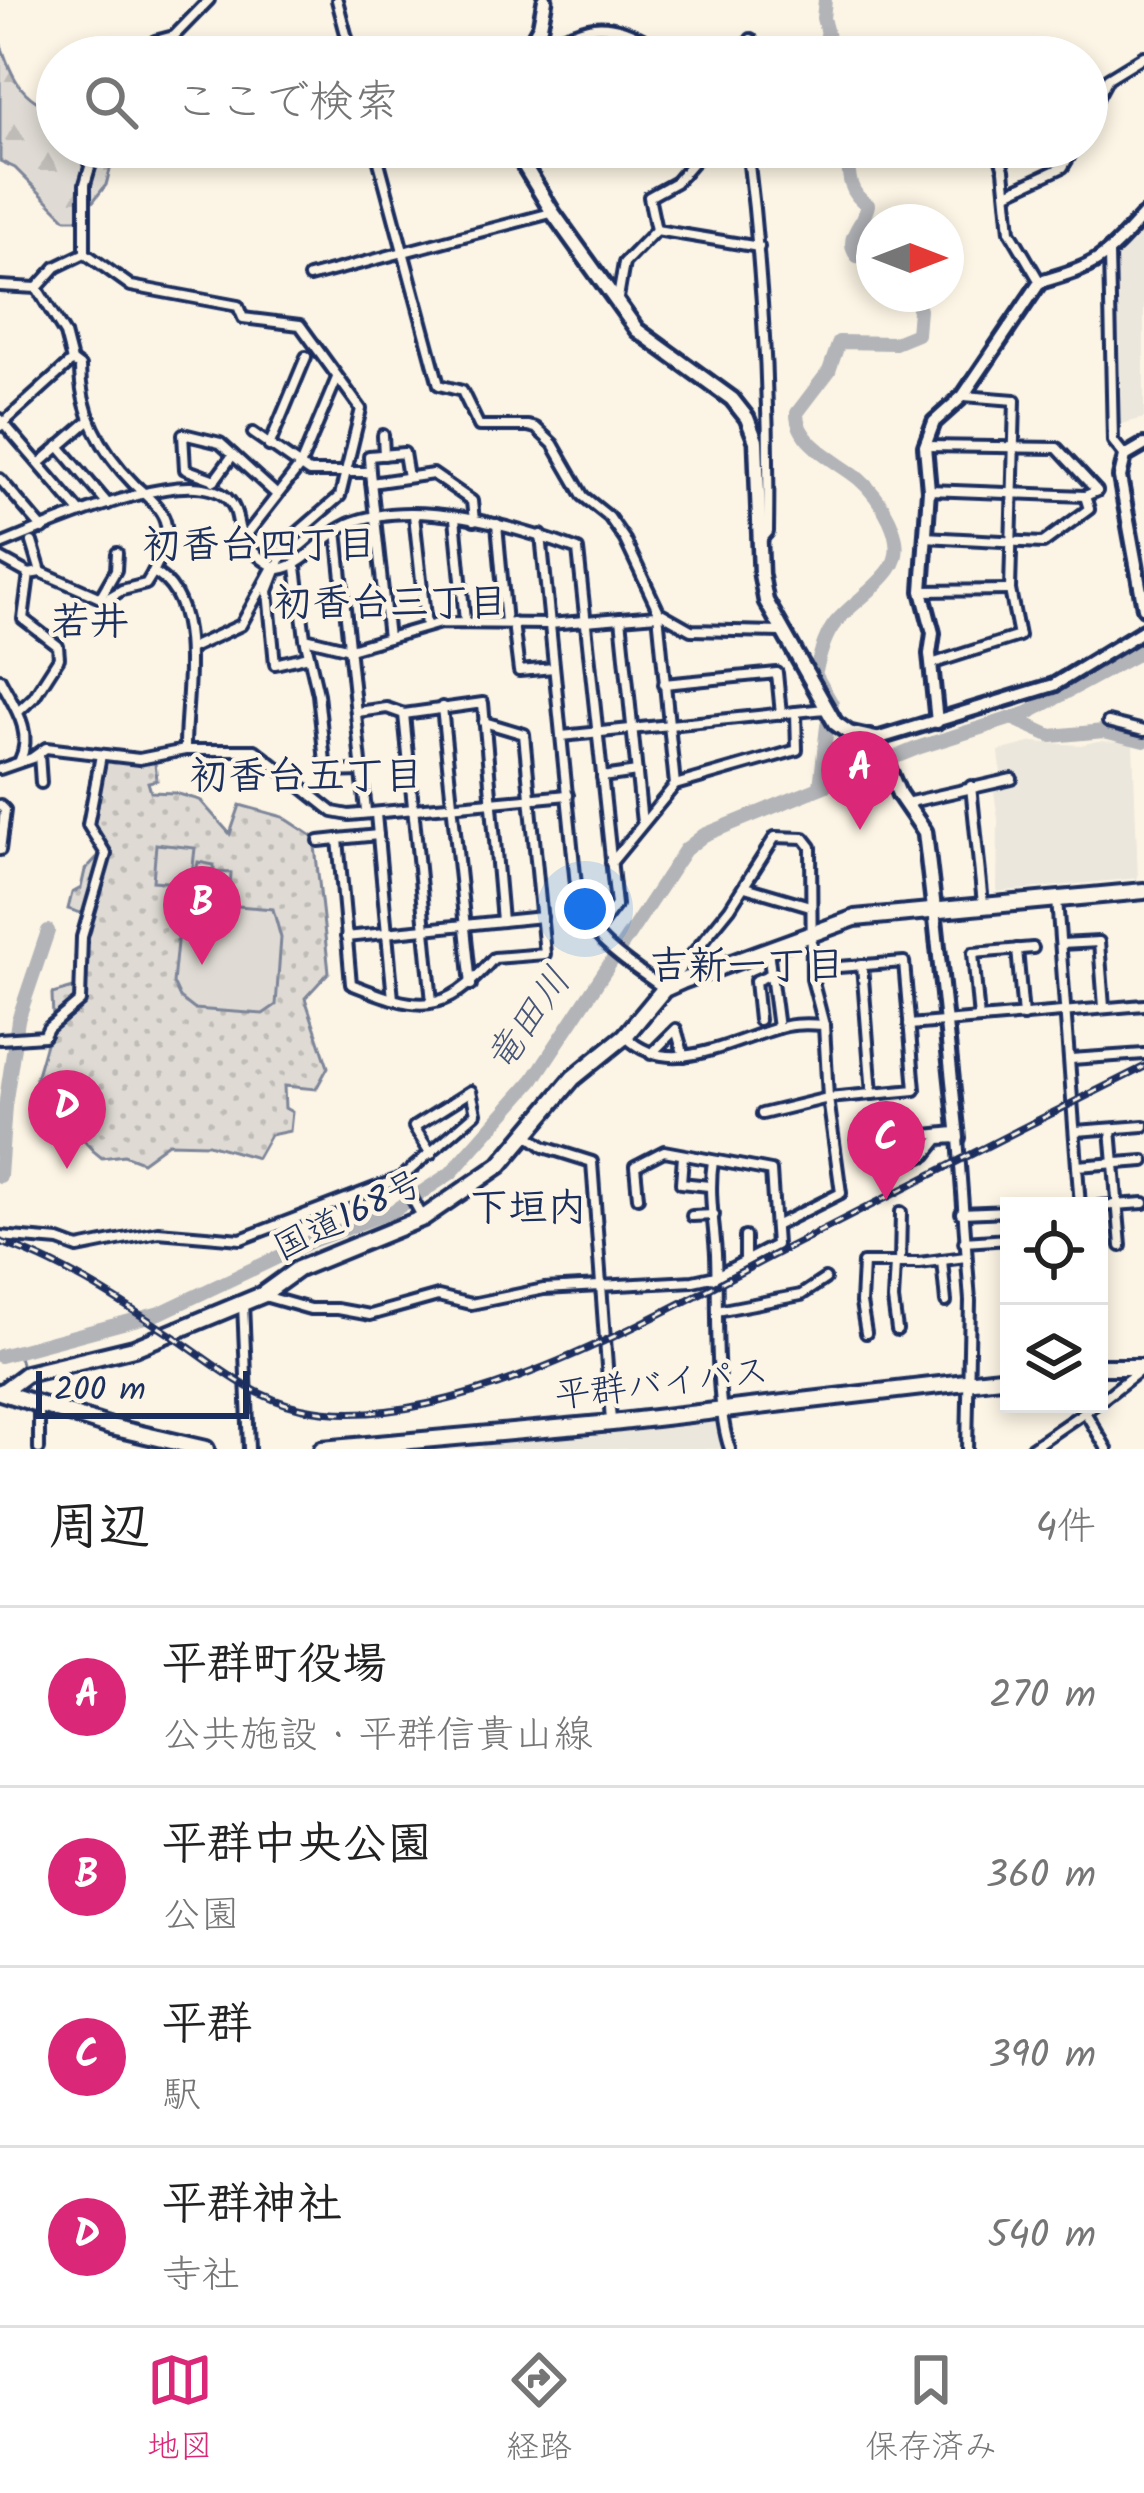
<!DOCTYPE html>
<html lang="ja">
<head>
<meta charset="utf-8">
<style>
	body { margin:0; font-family:Kalam,"Klee One",sans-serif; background:#f2f2f2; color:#222 }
	.controls { position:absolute; right:36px; bottom:36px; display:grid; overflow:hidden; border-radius:0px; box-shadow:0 6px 18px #0003 }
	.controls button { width:108px; height:108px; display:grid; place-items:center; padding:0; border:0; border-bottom:3px solid #e0e0e0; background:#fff; color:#222; font:60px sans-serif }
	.compass { position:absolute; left:856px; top:204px; width:108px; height:108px; border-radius:50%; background:#fff; box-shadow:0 6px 18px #0003; rotate:90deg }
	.scale { position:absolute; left:36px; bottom:30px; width:213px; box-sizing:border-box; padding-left:12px; border:6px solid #1b2f5e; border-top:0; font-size:33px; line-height:42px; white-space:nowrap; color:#1b2f5e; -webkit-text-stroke:9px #fcf5e5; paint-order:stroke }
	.you { position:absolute; left:585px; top:909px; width:42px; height:42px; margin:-30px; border:9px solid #fff; border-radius:50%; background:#1a73e8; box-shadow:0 0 0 18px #1a73e833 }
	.badge { display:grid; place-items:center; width:78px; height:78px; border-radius:50%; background:#db2777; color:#fff; font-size:39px; font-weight:700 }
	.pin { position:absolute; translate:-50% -99px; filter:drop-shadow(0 3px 6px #0008) }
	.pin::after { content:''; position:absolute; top:63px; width:42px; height:36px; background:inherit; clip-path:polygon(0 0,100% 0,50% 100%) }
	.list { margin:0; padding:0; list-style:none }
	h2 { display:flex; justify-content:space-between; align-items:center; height:156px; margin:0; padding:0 48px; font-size:51px }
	h2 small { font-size:39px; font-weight:400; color:#767676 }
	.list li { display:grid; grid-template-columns:78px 1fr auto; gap:36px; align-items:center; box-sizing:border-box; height:180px; padding:0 48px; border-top:3px solid #e0e0e0 }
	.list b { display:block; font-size:45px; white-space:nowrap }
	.list p { margin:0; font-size:39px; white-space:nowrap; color:#767676 }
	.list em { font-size:39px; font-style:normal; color:#767676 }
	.icon { flex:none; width:66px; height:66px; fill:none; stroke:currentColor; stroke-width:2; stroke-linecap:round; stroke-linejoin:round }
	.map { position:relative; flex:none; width:1144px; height:1449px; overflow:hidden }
	.search { position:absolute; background:#fff; box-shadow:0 6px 18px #0003; left:36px; right:36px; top:36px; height:132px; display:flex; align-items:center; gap:30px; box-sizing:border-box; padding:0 42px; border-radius:66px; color:#767676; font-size:45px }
	.sheet { height:876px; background:#fff }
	nav { display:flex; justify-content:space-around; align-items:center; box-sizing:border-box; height:168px; border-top:3px solid #e0e0e0; background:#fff; font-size:33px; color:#767676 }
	nav a { display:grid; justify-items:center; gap:6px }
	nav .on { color:#db2777 }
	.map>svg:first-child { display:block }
	.built { fill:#ece7dc }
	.grass { fill:url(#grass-dots); stroke:#7d8599; stroke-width:3 }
	.forest { fill:url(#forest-firs); stroke:#7d8599; stroke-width:3 }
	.garden { fill:#dfdbd4; stroke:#7d8599; stroke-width:3 }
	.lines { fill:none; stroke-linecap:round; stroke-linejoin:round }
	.stream { stroke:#767f94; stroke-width:3 }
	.river { stroke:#b2b4b8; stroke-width:14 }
	.minor-casing { stroke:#1b2f5e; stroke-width:16 }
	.tertiary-casing { stroke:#1b2f5e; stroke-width:20 }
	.secondary-casing { stroke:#1b2f5e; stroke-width:21 }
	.trunk-casing { stroke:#1b2f5e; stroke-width:22 }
	.minor { stroke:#fcf5e5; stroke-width:8 }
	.tertiary { stroke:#fcf5e5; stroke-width:10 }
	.secondary { stroke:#fcf5e5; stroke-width:12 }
	.trunk { stroke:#fcf5e5; stroke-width:14 }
	.rail-casing { stroke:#1b2f5e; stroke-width:8 }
	.rail { stroke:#fcf5e5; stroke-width:3; stroke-dasharray:9; stroke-linecap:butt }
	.labels { text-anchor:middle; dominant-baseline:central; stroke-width:9; stroke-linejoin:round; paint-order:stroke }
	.street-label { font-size:36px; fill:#1b2f5e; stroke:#fcf5e5 }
	.neighbourhood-label { font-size:39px; font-weight:bold; fill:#1b2f5e; stroke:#fcf5e5 }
	.water-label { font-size:39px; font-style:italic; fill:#485779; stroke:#fcf5e5 }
</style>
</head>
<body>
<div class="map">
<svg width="1144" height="1449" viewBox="0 0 1144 1449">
	<defs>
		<pattern id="grass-dots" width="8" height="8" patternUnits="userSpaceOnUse" patternTransform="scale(3)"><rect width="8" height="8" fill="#dfdbd4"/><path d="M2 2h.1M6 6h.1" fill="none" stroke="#bfbcb8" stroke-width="1.8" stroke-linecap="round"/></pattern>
		<pattern id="forest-firs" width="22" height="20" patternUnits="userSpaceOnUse" patternTransform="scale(3)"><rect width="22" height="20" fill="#dfdbd4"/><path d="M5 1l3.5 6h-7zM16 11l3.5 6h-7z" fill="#bfbcb8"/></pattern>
	</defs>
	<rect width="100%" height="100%" fill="#fcf5e5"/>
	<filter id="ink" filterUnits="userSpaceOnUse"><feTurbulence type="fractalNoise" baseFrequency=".00833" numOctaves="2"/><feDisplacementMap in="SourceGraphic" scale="24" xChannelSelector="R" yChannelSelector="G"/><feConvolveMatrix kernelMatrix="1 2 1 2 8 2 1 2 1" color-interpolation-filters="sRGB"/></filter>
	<g filter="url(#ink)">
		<!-- built -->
		<g class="built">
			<polygon points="1144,222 1144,418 1114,426 1111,259"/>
			<polygon points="1097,741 1133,742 1138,878 997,892 998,819 992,778 1001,776 999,751 1033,742 1081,745"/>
			<polygon points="721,1414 725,1449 482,1449 481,1442 633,1430"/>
		</g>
		<!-- grass -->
		<path class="grass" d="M104,758l51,5 2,17 -9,2 3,10 24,1 25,7 30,34 10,-29 43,12 31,20 15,135 -24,26 23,69 -12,22 -32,-3 1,22 7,4 -2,19 -20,4 -13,23 -49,-14 -40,-1 -26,19 -18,-7 -22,3c-28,-20 -31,-44 -34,-76l-32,-4 17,-59 -1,-25 25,-7 -2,-30 9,-43 -16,-5 4,-16 9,-5 4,-18 17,-18 -15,-21z"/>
		<!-- forest -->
		<path class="forest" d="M0,42c10,31 21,60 57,67v38h59l-10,38 -27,34h-13l-51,-51 -15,-7z"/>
		<!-- garden -->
		<g class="garden">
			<polygon points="156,844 195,848 191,884 153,881"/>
			<polygon points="198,862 214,865 214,872 231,873 230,889 194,885"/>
			<polygon points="181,901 273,909 281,938 276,1005 263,1014 194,1009 180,998 173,983"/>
		</g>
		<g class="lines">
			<!-- stream -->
			<polyline class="stream" points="18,1352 22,1368"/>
			<!-- river -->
			<g class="river">
				<polyline points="825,0 823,18 833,57"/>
				<path d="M847,147c2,24 -1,45 21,58 -3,19 -26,33 -11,51l17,3"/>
				<path d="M832,704l-17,-30c5,-18 9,-38 21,-52 16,-19 40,-33 54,-53 20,-28 -11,-73 -31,-90 -20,-17 -63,-35 -62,-66l32,-42 10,-29 56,1 22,-9 2,-24 -6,-16"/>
				<polyline points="1012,718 1051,736 1104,731 1144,741"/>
				<polyline points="820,787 827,726"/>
				<polyline points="0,1176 5,1106 18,1020 48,931"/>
				<polyline points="0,1356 160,1313 312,1241 393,1211 451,1173 533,1080 685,850 704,835 920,747 1028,713 1144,650"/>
			</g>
			<!-- minor casing -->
			<g class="minor-casing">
				<g id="minor">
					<polyline points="337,0 352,57"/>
					<path d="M532,42c20,1 37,-9 56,-14 30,-8 62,16 89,29"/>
					<polyline points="147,57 155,41 174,36 209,0"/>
					<polyline points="746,57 751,39"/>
					<polyline points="1087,117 1108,78 1144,56"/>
					<polyline points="96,147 85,184 85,253 131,286 238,306 243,318 300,325 361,409 340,496 287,542 268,591 275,664 309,656"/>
					<polyline points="375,147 439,385 462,391 479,426 528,426 536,428 553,444 583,496 609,517 625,540 659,612 691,630 781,632"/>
					<path d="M747,147c16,128 23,256 21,385l-6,7"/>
					<polyline points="997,147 1004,170 1010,231 1040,282"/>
					<polyline points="1007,193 1063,167 1075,147"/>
					<polyline points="656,230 649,197 676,182 706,147"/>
					<polyline points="656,230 759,247"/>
					<polyline points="1109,254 1113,441 1125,456"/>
					<polyline points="309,277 551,213"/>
					<polyline points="0,286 37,288"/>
					<polyline points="37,288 56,267 85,253"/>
					<polyline points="618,298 624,263 656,230"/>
					<polyline points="0,419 81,513"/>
					<polyline points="0,426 72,361"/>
					<polyline points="253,433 309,472 370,472 388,638"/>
					<polyline points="383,435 384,455"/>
					<polyline points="59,446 108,504"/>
					<polyline points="269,446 306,357"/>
					<polyline points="40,463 90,420"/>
					<polyline points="370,472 369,456 404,453 408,477"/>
					<polyline points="0,479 43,529"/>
					<polyline points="215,480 185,469 183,434 220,443 276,494"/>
					<polyline points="214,481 233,455"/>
					<polyline points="371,483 433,474 472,501 474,521"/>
					<polyline points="929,490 1085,496"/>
					<polyline points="414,515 426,626"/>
					<polyline points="455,518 465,621"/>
					<polyline points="497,524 506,623"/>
					<polyline points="337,530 366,811"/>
					<path d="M541,535l36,360c9,45 53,68 87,94l66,-81 45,-71 29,1 7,9 1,132 12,46 4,73 13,95 -66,33"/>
					<polyline points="924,537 1043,543 1089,509 1085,496 1097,491 1057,448 925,446"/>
					<polyline points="244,538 300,466 337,378"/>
					<polyline points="32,542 41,572"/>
					<path d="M0,545c47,-18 187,-84 227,-47 11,11 9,20 13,33 5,17 24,31 39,38 29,-4 42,-33 69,-45 64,-27 168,2 230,26l38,355 -22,29"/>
					<path d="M0,558l29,16 12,-2 64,28 17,-10 24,-6c10,-16 25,-45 19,-63 -4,-14 -21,-27 -31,-37 -32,-32 -54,-72 -54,-117l-8,-6 -7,-27 -28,-46"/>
					<polyline points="296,567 305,638 350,649 440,623 549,624 657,615"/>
					<path d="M153,572c54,27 31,128 32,178"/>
					<polyline points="922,591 1010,590"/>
					<polyline points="100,598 116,570 117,553"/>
					<polyline points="658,613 675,785"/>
					<polyline points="621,618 642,823"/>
					<polyline points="513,623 519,671 554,668"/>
					<polyline points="305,638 318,694 326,772 362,771"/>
					<polyline points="191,648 241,625 273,567"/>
					<polyline points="931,664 1019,636 1010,590 1015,400 964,396"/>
					<path d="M0,679c13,26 34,51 20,81"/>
					<polyline points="664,684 777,673 781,714"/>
					<polyline points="442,707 471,985"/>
					<polyline points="19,711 34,697 59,658 58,646 23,619 29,574"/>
					<polyline points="357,712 387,708 404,714 483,703 502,921"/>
					<polyline points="404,714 432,1002"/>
					<polyline points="1108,722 1144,731"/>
					<polyline points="562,736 825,709"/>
					<polyline points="39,754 41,783"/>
					<polyline points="0,769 32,758 46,748 139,759 185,750 255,750 333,812 349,815 568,795"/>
					<polyline points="602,777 637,772"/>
					<polyline points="971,786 983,904"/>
					<polyline points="906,803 1012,779"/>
					<polyline points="0,805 5,810 0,850"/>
					<polyline points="376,814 393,999"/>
					<path d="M378,835l-40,4 13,145c68,27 92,33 143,-26l51,-4 -21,-220 -40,-12"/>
					<polyline points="319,841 338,839"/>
					<polyline points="611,863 675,785 797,750 796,712"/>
					<polyline points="745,887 810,906"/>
					<polyline points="1057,899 1080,1206"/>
					<polyline points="346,937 542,917"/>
					<polyline points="1061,944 1099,942 1104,1007"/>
					<polyline points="1017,949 1023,1016"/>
					<polyline points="862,965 872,1094"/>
					<polyline points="771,974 778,1028"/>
					<polyline points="979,1019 973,953 1033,948"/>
					<polyline points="759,1020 755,981 771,974 768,949"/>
					<polyline points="909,1025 1144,1005"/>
					<path d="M626,1037c45,44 110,0 161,-11 12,-3 25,-2 37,-1"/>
					<polyline points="0,1039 44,1036 48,1028 80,1001 82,937 106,854 88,825 101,755"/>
					<polyline points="651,1054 676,1029 684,1056"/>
					<polyline points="1071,1059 1144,1054"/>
					<polyline points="762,1114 828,1098 915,1090 904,962 812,969"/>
					<polyline points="1111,1129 1121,1246"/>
					<polyline points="1076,1131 1144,1126"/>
					<polyline points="955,1132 916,1136 900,1148 903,1159 912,1161 926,1155 939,1139 958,1138 970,1301 967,1449"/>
					<polyline points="526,1134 544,1147 592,1162 611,1421"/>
					<polyline points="683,1156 681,1183 709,1186"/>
					<path d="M713,1161c-5,30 1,62 3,93 2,49 -2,151 14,195"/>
					<polyline points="1077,1166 1144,1161"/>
					<polyline points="401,1178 423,1218"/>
					<polyline points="1099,1206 1144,1203"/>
					<polyline points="961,1213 1009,1211"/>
					<polyline points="692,1216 714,1215"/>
					<polyline points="0,1236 59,1241 78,1248 158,1232 241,1239 401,1178 476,1113 471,1091 414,1127 431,1154"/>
					<polyline points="745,1237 745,1261"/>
					<polyline points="964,1242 1009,1239"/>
					<polyline points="942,1260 946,1302"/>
					<polyline points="895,1263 893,1300 897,1330"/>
					<polyline points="900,1263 901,1212"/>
					<polyline points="264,1296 310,1309 337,1309 370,1315 438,1296 471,1304 544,1289 693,1281 716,1276 776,1245 771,1171 664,1151 635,1166 638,1197"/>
					<polyline points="243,1303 249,1449"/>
					<polyline points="717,1311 801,1295 825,1279"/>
					<polyline points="866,1333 861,1303 863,1263 919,1263 966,1257"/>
					<polyline points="1099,1402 1143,1368"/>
					<polyline points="1085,1412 1107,1449"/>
					<polyline points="39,1449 39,1404"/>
					<polyline points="1030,1449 1096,1404"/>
				</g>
			</g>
			<!-- tertiary casing -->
			<g class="tertiary-casing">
				<g id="tertiary">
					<polyline points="1144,445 1125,456 1120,477 1144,608"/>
					<path d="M937,722l-7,-68 3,-21 -11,-42 7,-101 -4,-44 9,-24 29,-26 77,-114c59,-17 62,-21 104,-67"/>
					<polyline points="876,739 1054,685 1144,630"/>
					<polyline points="934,909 958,1138"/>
				</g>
			</g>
			<!-- secondary casing -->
			<g class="secondary-casing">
				<g id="secondary">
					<polyline points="523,57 540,26 545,0"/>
					<polyline points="513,147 553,213 637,330 732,399 747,418 756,441 761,574 766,601 835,723 849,733 876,739 899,794 925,832 934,909"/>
				</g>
			</g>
			<!-- trunk casing -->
			<g class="trunk-casing">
				<g id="trunk">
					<polyline points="1099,1367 1144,1367"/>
					<polyline points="0,1392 111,1427 206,1449"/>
					<polyline points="2,1392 26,1374 134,1348 262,1295 298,1269 423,1218 500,1165 573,1078 625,1036 664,989 682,981 855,918 1144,891"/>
					<polyline points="322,1449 612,1423 1009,1377"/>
				</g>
			</g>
			<!-- minor -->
			<use href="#minor" class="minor"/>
			<!-- tertiary -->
			<use href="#tertiary" class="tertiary"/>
			<!-- secondary -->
			<use href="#secondary" class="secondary"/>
			<!-- trunk -->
			<use href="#trunk" class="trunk"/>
			<!-- rail casing -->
			<g class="rail-casing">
				<path id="rail" d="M0,1242c60,20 115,56 168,91 44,29 80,63 133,75 150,33 370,-102 502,-168 113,-58 227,-116 341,-173"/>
			</g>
			<!-- rail -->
			<use href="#rail" class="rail"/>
		</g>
	</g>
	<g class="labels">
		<!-- street labels -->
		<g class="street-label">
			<text transform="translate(349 1217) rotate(-26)">国道168号</text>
			<text transform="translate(662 1385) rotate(-7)">平群バイパス</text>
		</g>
		<!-- neighbourhood labels -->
		<g class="neighbourhood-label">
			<text x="259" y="547">初香台四丁目</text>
			<text x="390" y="605">初香台三丁目</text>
			<text x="90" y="624">若井</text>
			<text x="306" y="778">初香台五丁目</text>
			<text x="747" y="968">吉新一丁目</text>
			<text x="528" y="1210">下垣内</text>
		</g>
		<!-- water labels -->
		<g class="water-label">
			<text transform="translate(530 1021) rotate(-55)">竜田川</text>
		</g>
	</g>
</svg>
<div class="controls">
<button><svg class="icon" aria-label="locate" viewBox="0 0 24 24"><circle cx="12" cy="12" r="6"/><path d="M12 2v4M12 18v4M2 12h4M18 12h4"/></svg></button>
<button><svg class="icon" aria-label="layers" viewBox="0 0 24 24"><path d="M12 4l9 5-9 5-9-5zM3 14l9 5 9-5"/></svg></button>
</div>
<svg class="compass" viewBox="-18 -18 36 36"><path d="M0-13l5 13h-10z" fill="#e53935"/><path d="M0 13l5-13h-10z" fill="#767676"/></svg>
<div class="scale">200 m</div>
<div class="you"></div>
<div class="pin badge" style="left:860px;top:830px">A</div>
<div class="pin badge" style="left:202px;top:965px">B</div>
<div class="pin badge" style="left:886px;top:1200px">C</div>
<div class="pin badge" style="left:67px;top:1169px">D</div>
<div class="search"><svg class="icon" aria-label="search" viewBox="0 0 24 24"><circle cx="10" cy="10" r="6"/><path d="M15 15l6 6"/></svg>ここで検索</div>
</div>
<section class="sheet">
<h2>周辺<small>4件</small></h2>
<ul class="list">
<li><span class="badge">A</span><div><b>平群町役場</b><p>公共施設 · 平群信貴山線</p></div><em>270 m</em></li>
<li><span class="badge">B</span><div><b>平群中央公園</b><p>公園</p></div><em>360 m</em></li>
<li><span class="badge">C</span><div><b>平群</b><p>駅</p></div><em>390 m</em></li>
<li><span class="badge">D</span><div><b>平群神社</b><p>寺社</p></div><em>540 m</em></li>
</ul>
</section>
<nav>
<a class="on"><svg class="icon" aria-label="map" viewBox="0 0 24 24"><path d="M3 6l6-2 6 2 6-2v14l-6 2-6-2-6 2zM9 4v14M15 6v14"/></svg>地図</a>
<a><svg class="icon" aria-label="directions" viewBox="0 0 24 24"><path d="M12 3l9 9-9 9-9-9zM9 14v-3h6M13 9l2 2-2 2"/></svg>経路</a>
<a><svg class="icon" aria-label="saved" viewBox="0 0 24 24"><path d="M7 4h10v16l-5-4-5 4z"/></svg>保存済み</a>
</nav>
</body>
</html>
